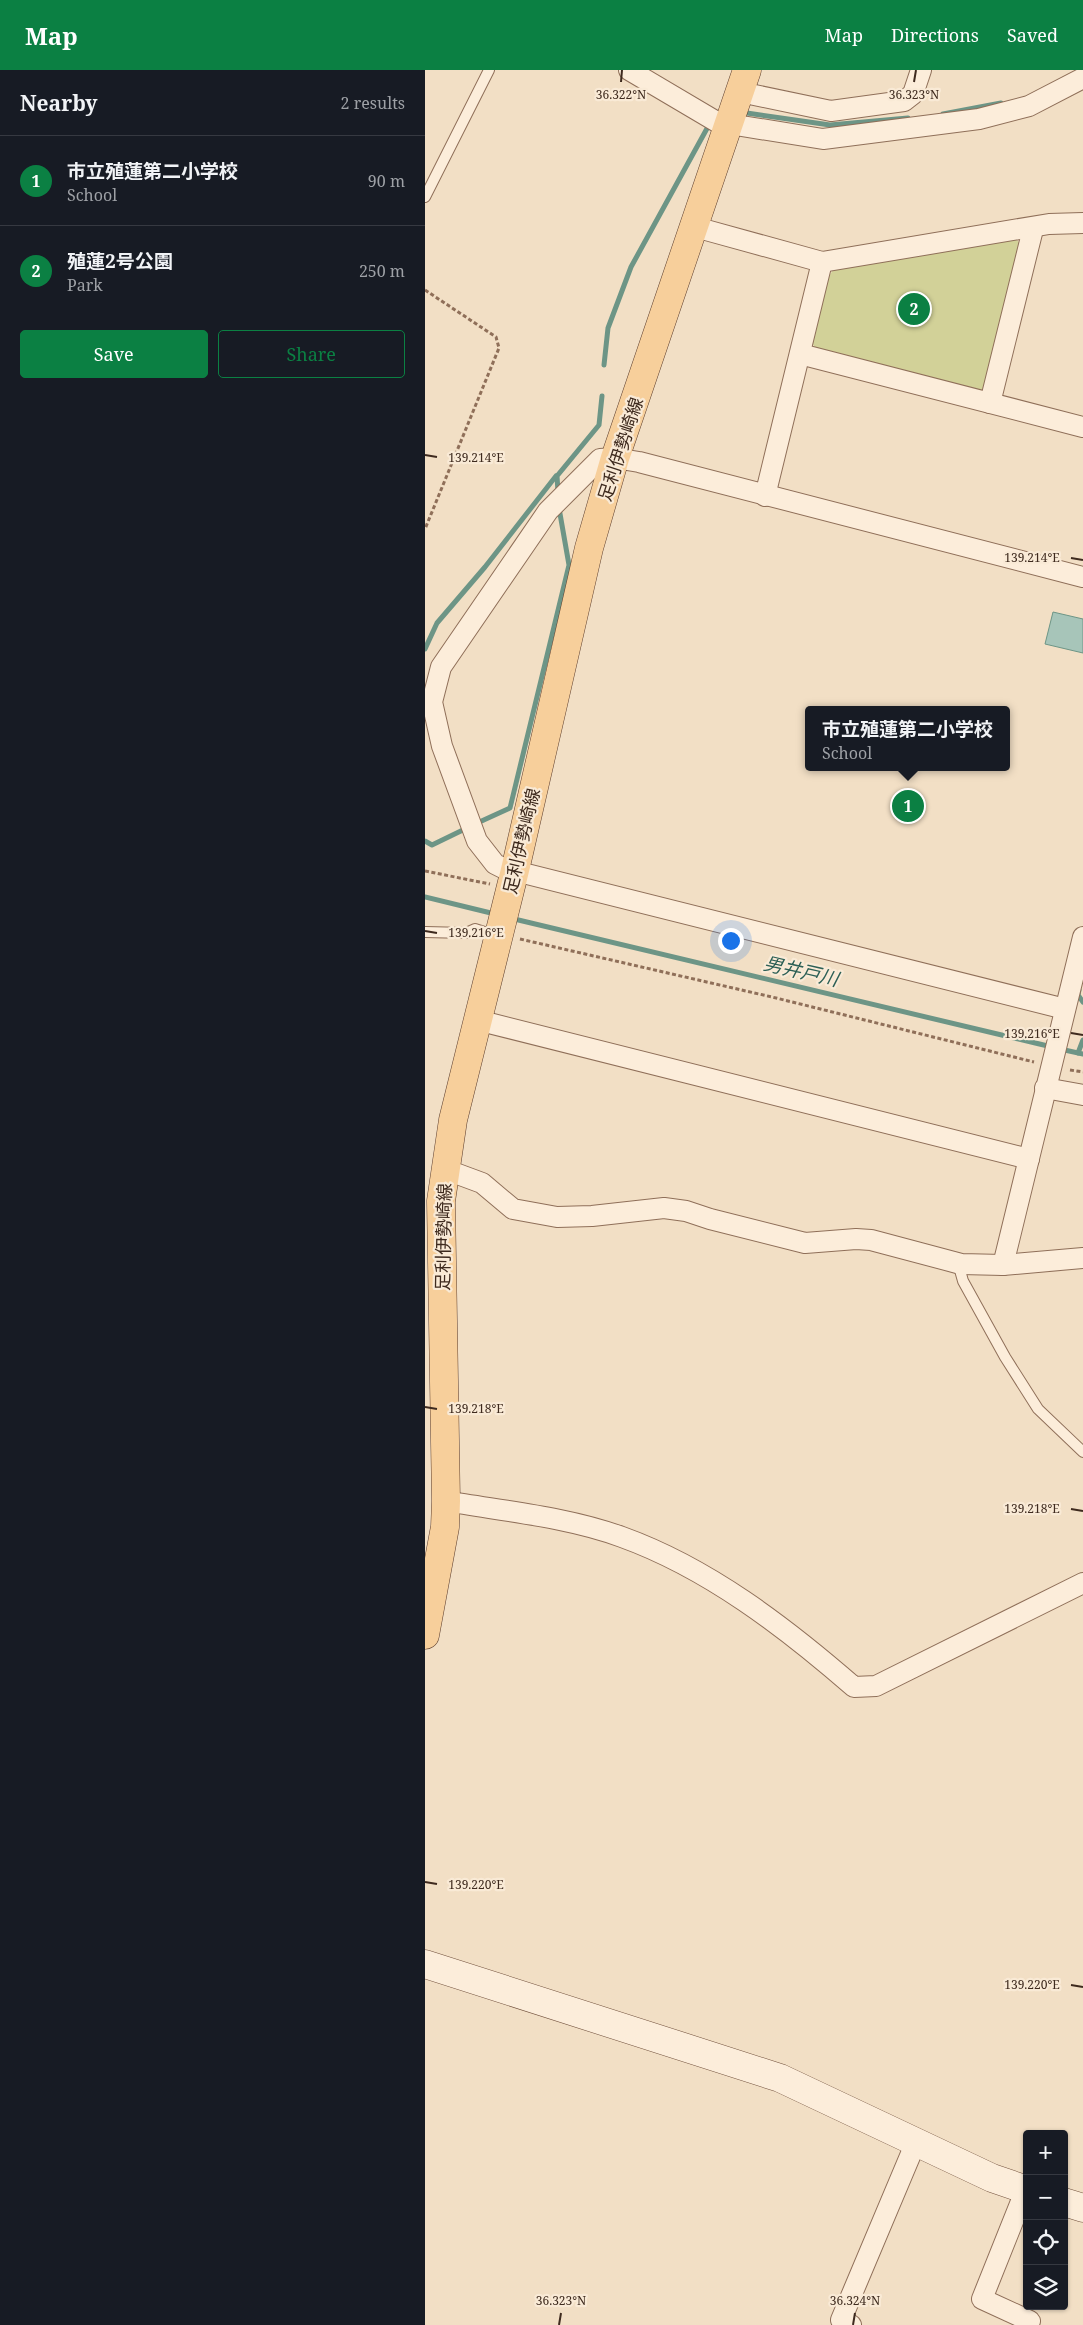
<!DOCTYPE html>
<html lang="en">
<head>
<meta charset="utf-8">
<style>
	body { margin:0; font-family:"Noto Serif","Noto Sans JP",serif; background:#20242c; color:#f1f3f6 }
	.controls { position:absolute; right:15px; bottom:15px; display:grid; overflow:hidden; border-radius:5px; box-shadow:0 1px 4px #0004 }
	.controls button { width:45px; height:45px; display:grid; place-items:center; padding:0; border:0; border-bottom:1px solid #363941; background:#171b24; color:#f1f3f6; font:25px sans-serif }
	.you { position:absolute; left:305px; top:870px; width:18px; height:18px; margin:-12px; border:4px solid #fff; border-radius:50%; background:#1a73e8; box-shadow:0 0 0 8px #1a73e833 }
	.badge { display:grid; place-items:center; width:32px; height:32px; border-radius:50%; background:#0b8043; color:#fff; font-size:16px; font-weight:700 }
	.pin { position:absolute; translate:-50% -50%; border:2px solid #fff; box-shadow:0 1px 5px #0006 }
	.popup { position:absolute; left:380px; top:636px; width:205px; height:65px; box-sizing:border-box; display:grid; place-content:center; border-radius:5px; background:#171b24; filter:drop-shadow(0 1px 4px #0005); font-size:16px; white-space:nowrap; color:#9ea1a6 }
	.popup b { font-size:19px; color:#f1f3f6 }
	.popup::after { content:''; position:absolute; left:50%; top:100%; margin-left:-10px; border:10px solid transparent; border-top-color:#171b24 }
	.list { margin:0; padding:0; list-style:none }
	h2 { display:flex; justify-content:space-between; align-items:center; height:65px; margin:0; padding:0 20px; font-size:21px }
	h2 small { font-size:16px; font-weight:400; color:#9ea1a6 }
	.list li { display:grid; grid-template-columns:32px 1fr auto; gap:15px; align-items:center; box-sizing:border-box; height:90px; padding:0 20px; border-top:1px solid #363941 }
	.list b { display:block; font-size:19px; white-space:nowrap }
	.list p { margin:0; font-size:16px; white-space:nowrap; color:#9ea1a6 }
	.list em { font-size:16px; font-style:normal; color:#9ea1a6 }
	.actions { display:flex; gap:10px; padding:15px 20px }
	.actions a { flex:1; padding:11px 0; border:1px solid #0b8043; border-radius:5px; text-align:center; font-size:18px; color:#0b8043 }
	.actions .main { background:#0b8043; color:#fff }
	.icon { flex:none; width:28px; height:28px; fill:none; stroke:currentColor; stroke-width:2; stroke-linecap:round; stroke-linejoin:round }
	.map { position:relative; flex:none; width:658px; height:2255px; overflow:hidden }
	header { display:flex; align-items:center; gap:30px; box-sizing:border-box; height:70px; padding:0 25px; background:#0b8043; color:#fff }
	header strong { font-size:24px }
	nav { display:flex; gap:28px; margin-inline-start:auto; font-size:18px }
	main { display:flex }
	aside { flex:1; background:#171b24 }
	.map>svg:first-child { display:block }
	.green { fill:#d2d198 }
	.water { fill:#a7c5b9; stroke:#6d9586 }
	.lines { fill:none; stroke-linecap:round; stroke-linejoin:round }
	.stream { stroke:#6d9586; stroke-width:5 }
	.lane-casing { stroke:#8f6f59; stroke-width:12 }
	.street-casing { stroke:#8f6f59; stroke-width:22 }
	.secondary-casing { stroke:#71503c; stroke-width:29 }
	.primary-casing { stroke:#5d3e2e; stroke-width:29 }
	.path { stroke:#8f6f59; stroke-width:3; stroke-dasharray:4 2.5; stroke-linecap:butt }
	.lane { stroke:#fcedda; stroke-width:10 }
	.street { stroke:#fcedda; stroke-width:20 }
	.secondary { stroke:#fcedda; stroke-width:28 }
	.primary { stroke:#f7cf9b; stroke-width:28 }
	.ticks { fill:none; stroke:#3e2a1e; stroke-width:2 }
	.labels { text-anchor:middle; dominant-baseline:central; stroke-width:4.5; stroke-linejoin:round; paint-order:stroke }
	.street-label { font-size:18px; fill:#3e2a1e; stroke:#f9ead6 }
	.water-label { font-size:19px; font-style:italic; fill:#2c5f55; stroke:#f9ead6 }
	.ticks-label { font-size:12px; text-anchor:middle; fill:#3e2a1e; stroke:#f9ead6; stroke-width:4.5; stroke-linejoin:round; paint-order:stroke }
</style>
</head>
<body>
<header>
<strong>Map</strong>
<nav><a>Map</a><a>Directions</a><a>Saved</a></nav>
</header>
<main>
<aside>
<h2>Nearby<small>2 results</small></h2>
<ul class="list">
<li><span class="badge">1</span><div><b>市立殖蓮第二小学校</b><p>School</p></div><em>90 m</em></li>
<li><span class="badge">2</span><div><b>殖蓮2号公園</b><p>Park</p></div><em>250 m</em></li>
</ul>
<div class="actions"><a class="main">Save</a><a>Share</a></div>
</aside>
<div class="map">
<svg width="658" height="2255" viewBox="0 0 658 2255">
	<rect width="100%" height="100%" fill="#f2dfc5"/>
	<!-- green -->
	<polygon class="green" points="590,169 599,176 564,316 556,322 392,281 386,271 403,208 408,200"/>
	<!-- water -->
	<polygon class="water" points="628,542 658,549 658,583 620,574"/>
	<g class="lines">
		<!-- stream -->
		<g class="stream">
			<polyline points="315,42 405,55 483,48"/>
			<polyline points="518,44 576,33"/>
			<polyline points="179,295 183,258 206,197 285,53"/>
			<polyline points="133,422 132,406 174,355 177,326"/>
			<polyline points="0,579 12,553 60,497 131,406"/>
			<polyline points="50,754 85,738 144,495 134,438"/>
			<polyline points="0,771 7,775 42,758"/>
			<polyline points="0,827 70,844"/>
			<polyline points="85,848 627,977"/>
			<polyline points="654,920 653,925 658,932"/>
			<polyline points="635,979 658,984"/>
			<polyline points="653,983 658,970"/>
		</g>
		<!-- lane casing -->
		<g class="lane-casing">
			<g id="lane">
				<polyline points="0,127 64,0"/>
				<polyline points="0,862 41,863 50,859 72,866"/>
				<polyline points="533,1193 538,1211 580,1287 613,1339 658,1382"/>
			</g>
		</g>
		<!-- street casing -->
		<g class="street-casing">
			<g id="street">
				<polyline points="204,0 292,52 398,69 554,49 604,36 658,8"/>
				<polyline points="315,22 406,41 479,31 488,24 496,0"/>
				<polyline points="270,157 397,192 624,154 658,153"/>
				<polyline points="375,284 658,357"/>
				<polyline points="565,333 608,159"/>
				<polyline points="340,426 397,192"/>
				<polyline points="640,939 78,798 70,794 52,771 17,676 7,632 16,597 123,441 175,389 190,388 214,392 658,507"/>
				<polyline points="52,950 604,1089"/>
				<polyline points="620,1018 658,1025"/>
				<polyline points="20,1096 30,1103 57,1113 88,1139 132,1147 167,1146 239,1138 261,1141 285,1149 380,1173 431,1169 446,1170 536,1194 578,1195 658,1188"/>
				<polyline points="578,1195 658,867"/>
				<path d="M21,1431c57,10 122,16 176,36 86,31 163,90 232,150l22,-1 207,-103"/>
				<polyline points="601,2119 557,2229 605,2251 603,2255"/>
				<polyline points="426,2255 416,2250 491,2072"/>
			</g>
		</g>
		<!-- secondary casing -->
		<g class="secondary-casing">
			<g id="secondary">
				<polyline points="0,1894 355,2008 567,2108 602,2120"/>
				<polyline points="639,2132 658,2138"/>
			</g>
		</g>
		<!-- primary casing -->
		<g class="primary-casing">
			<polyline id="primary" points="0,1565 20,1457 21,1431 16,1131 28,1050 90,800 164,478 190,388 322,0"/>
		</g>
		<!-- path -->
		<g class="path">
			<polyline points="0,220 71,267 74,278 0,459"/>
			<polyline points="0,801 65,814"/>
			<polyline points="95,869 347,927 609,992"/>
			<polyline points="645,1000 658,1002"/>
		</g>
		<!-- lane -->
		<use href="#lane" class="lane"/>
		<!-- street -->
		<use href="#street" class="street"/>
		<!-- secondary -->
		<use href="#secondary" class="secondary"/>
		<!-- primary -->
		<use href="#primary" class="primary"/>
	</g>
	<!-- ticks -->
	<path class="ticks" d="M196,12l1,-12M489,12l2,-12M0,385l12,2M646,488l12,2M0,861l12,2M646,963l12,2M0,1337l12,2M646,1439l12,2M0,1812l12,2M646,1915l12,2M134,2255l2,-12M428,2255l2,-12"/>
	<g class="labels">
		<!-- street labels -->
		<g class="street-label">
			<text transform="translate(195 379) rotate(-72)">足利伊勢崎線</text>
			<text transform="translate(96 771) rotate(-77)">足利伊勢崎線</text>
			<text transform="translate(18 1167) rotate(-89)">足利伊勢崎線</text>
		</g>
		<!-- water labels -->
		<g class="water-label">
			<text transform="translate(376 901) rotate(13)">男井戸川</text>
		</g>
	</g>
	<g class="ticks-label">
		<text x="196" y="29">36.322°N</text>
		<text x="489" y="29">36.323°N</text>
		<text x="51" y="392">139.214°E</text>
		<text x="607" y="492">139.214°E</text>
		<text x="51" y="867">139.216°E</text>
		<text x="607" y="968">139.216°E</text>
		<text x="51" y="1343">139.218°E</text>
		<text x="607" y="1443">139.218°E</text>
		<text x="51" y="1819">139.220°E</text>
		<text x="607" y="1919">139.220°E</text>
		<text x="136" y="2235">36.323°N</text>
		<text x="430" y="2235">36.324°N</text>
	</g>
</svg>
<div class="controls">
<button>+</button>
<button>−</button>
<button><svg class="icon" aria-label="locate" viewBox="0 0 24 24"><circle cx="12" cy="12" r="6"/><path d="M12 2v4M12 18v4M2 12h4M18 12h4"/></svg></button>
<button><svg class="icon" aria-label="layers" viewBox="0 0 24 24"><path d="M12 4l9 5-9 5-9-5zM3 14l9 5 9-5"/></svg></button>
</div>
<div class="you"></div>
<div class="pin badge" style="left:483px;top:736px">1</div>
<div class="popup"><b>市立殖蓮第二小学校</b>School</div>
<div class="pin badge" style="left:489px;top:239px">2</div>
</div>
</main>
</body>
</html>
